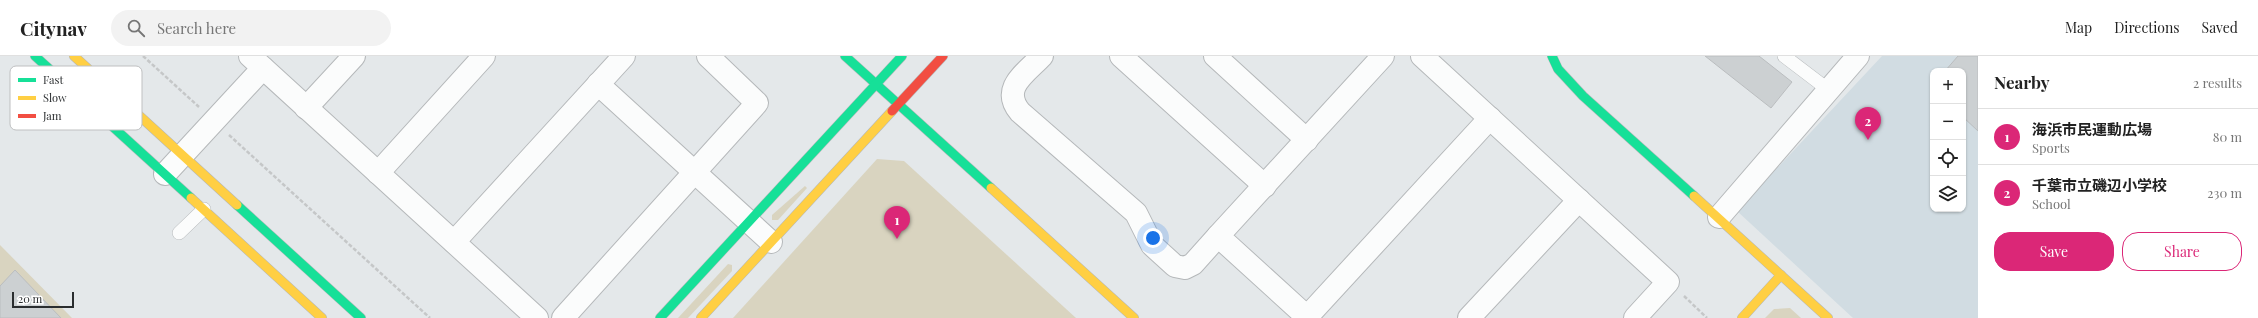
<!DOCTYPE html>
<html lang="en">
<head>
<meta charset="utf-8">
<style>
	body { margin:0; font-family:"Playfair Display","Noto Sans JP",serif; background:#f2f2f2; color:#222 }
	.controls { position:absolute; right:12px; top:12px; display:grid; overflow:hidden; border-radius:8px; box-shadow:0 1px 3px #0004 }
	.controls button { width:36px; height:36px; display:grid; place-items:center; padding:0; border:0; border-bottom:1px solid #e0e0e0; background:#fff; color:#222; font:20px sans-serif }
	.scale { position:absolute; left:12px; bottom:10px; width:62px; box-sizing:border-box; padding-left:4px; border:2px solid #2a2d2f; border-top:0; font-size:11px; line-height:14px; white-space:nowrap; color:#2a2d2f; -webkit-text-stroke:3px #fff; paint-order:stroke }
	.you { position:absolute; left:1153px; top:182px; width:14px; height:14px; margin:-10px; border:3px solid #fff; border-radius:50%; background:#1a73e8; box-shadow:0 0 0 6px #1a73e833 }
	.badge { display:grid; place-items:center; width:26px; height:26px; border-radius:50%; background:#db2777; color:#fff; font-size:13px; font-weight:700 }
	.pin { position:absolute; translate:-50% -33px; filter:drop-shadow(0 1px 2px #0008) }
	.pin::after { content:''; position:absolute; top:21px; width:14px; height:12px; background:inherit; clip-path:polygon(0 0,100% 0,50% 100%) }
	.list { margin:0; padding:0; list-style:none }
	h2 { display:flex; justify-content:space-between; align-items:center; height:52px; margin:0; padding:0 16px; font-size:17px }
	h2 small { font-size:13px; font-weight:400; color:#767676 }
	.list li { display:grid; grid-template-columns:26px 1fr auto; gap:12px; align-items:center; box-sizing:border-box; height:56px; padding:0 16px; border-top:1px solid #e0e0e0 }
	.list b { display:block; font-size:15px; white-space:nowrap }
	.list p { margin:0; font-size:13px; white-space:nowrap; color:#767676 }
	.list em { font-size:13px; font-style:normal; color:#767676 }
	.actions { display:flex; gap:8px; padding:12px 16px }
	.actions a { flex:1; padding:9px 0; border:1px solid #db2777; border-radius:16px; text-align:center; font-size:14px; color:#db2777 }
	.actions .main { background:#db2777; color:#fff }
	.icon { flex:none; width:22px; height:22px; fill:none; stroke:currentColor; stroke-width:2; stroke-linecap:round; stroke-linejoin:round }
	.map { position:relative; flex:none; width:1978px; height:262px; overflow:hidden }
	header { display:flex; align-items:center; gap:24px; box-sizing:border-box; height:56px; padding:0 20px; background:#fff; border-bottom:1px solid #e0e0e0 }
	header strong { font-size:19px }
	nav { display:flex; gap:22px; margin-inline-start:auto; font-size:14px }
	.search { width:280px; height:36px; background:#f2f2f2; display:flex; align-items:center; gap:10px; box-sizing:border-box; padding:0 14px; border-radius:22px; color:#767676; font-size:15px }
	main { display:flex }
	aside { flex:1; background:#fff }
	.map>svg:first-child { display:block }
	.built { fill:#d1dce2; fill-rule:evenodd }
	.green { fill:#d9d4c0 }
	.building { fill:#ccd0d2; stroke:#babdbf }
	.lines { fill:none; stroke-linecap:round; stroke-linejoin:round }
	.lane-casing { stroke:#b5b8ba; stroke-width:14 }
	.street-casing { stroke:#b5b8ba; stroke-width:24 }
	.fast-casing { stroke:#b5b8ba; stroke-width:10 }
	.slow-casing { stroke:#b5b8ba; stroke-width:10 }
	.jam-casing { stroke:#b5b8ba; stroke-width:10 }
	.path { stroke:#c5c7c8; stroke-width:2.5; stroke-dasharray:4 2; stroke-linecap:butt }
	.lane { stroke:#fbfcfc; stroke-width:13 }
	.street { stroke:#fbfcfc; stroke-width:22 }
	.fast { stroke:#16e098; stroke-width:9 }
	.slow { stroke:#ffcf43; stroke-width:9 }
	.jam { stroke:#f24e42; stroke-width:9 }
	.key { fill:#fff; stroke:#bfc0c1; stroke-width:1 }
	.key-label { font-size:11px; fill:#2a2d2f }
</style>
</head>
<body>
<header>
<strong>Citynav</strong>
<div class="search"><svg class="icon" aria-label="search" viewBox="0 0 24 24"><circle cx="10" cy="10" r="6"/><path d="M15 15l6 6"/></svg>Search here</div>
<nav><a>Map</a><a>Directions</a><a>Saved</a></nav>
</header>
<main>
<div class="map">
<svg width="1978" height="262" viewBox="0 0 1978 262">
	<rect width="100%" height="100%" fill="#e4e8ea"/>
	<!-- built -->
	<path class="built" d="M1882,0h96v262h-125l-116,-107zM1933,15h30v138h-30z"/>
	<!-- green -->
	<g class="green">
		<polygon points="877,103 904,105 1076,262 733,262"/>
		<polygon points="805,130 807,132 778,164 772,164 772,159"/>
		<polygon points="0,189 72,262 0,262"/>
		<polygon points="728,208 732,209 732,215 688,262 678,262"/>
		<polygon points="1790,252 1801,262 1765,262 1774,253"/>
	</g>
	<!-- building -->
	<g class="building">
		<polygon points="1705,0 1759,0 1792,26 1771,52"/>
		<polygon points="1958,0 1978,0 1978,75 1963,61 1963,15 1945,15"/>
		<polygon points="15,214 61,262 0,262 0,230"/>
	</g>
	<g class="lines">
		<!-- lane casing -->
		<g class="lane-casing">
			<g id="lane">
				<polyline points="1784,0 1830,35"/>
				<polyline points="179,177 204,153"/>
			</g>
		</g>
		<!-- street casing -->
		<g class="street-casing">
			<g id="street">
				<polyline points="250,0 537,262"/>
				<path d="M1042,0c-16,17 -42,32 -22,56l116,101 16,32 23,21 10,2 8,-4 25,-28"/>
				<polyline points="1121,0 1265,130"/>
				<polyline points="1215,0 1307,84"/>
				<polyline points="1422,0 1668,226 1635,262"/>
				<polyline points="598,28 771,186"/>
				<polyline points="306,52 354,0"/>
				<polyline points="378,117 484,0"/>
				<polyline points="165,118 263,12"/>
				<polyline points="1719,161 1858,0"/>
				<polyline points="454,186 624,0"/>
				<polyline points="1307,261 1218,180 1383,0"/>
				<polyline points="563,262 757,47 708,0"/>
				<polyline points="1306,262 1490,62"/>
				<polyline points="1469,262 1579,144"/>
			</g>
		</g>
		<!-- fast casing -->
		<g class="fast-casing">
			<g id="fast">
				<polyline points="35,0 191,142"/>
				<polyline points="845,0 991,132"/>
				<polyline points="1552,0 1558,13 1583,40 1694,140"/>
				<polyline points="237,149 361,262"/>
				<polyline points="660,262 902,0"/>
			</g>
		</g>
		<!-- slow casing -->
		<g class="slow-casing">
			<g id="slow">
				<polyline points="74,0 237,149"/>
				<polyline points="991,132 1134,262"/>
				<polyline points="1694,140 1828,262"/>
				<polyline points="191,142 322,262"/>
				<polyline points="701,262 892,55"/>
				<polyline points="1742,262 1781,219"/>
			</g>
		</g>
		<!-- jam casing -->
		<g class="jam-casing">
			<polyline id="jam" points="892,55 943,0"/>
		</g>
		<!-- path -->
		<g class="path">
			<polyline points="143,0 199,51"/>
			<polyline points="229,79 430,262"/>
			<polyline points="1684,240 1707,262"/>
		</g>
		<!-- lane -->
		<use href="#lane" class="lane"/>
		<!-- street -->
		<use href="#street" class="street"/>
		<!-- fast -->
		<use href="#fast" class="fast"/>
		<!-- slow -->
		<use href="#slow" class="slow"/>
		<!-- jam -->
		<use href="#jam" class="jam"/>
	</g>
	<!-- legend -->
	<rect x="10" y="10" width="132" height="64" rx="6" class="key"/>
	<rect x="18" y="22" width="18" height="4" fill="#16e098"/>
	<rect x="18" y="40" width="18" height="4" fill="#ffcf43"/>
	<rect x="18" y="58" width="18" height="4" fill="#f24e42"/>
	<g class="key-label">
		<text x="43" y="28">Fast</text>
		<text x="43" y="46">Slow</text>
		<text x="43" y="64">Jam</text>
	</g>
</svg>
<div class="controls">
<button>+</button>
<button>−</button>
<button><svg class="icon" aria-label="locate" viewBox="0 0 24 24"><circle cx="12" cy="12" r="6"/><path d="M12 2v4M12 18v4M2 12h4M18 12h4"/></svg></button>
<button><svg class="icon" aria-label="layers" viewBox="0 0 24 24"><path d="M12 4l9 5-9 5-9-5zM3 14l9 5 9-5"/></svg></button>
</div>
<div class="scale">20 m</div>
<div class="you"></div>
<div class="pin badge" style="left:897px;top:183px">1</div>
<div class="pin badge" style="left:1868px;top:84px">2</div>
</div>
<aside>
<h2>Nearby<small>2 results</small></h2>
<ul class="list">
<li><span class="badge">1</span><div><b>海浜市民運動広場</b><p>Sports</p></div><em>80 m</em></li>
<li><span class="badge">2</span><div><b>千葉市立磯辺小学校</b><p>School</p></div><em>230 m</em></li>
</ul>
<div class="actions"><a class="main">Save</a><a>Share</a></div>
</aside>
</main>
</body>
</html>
